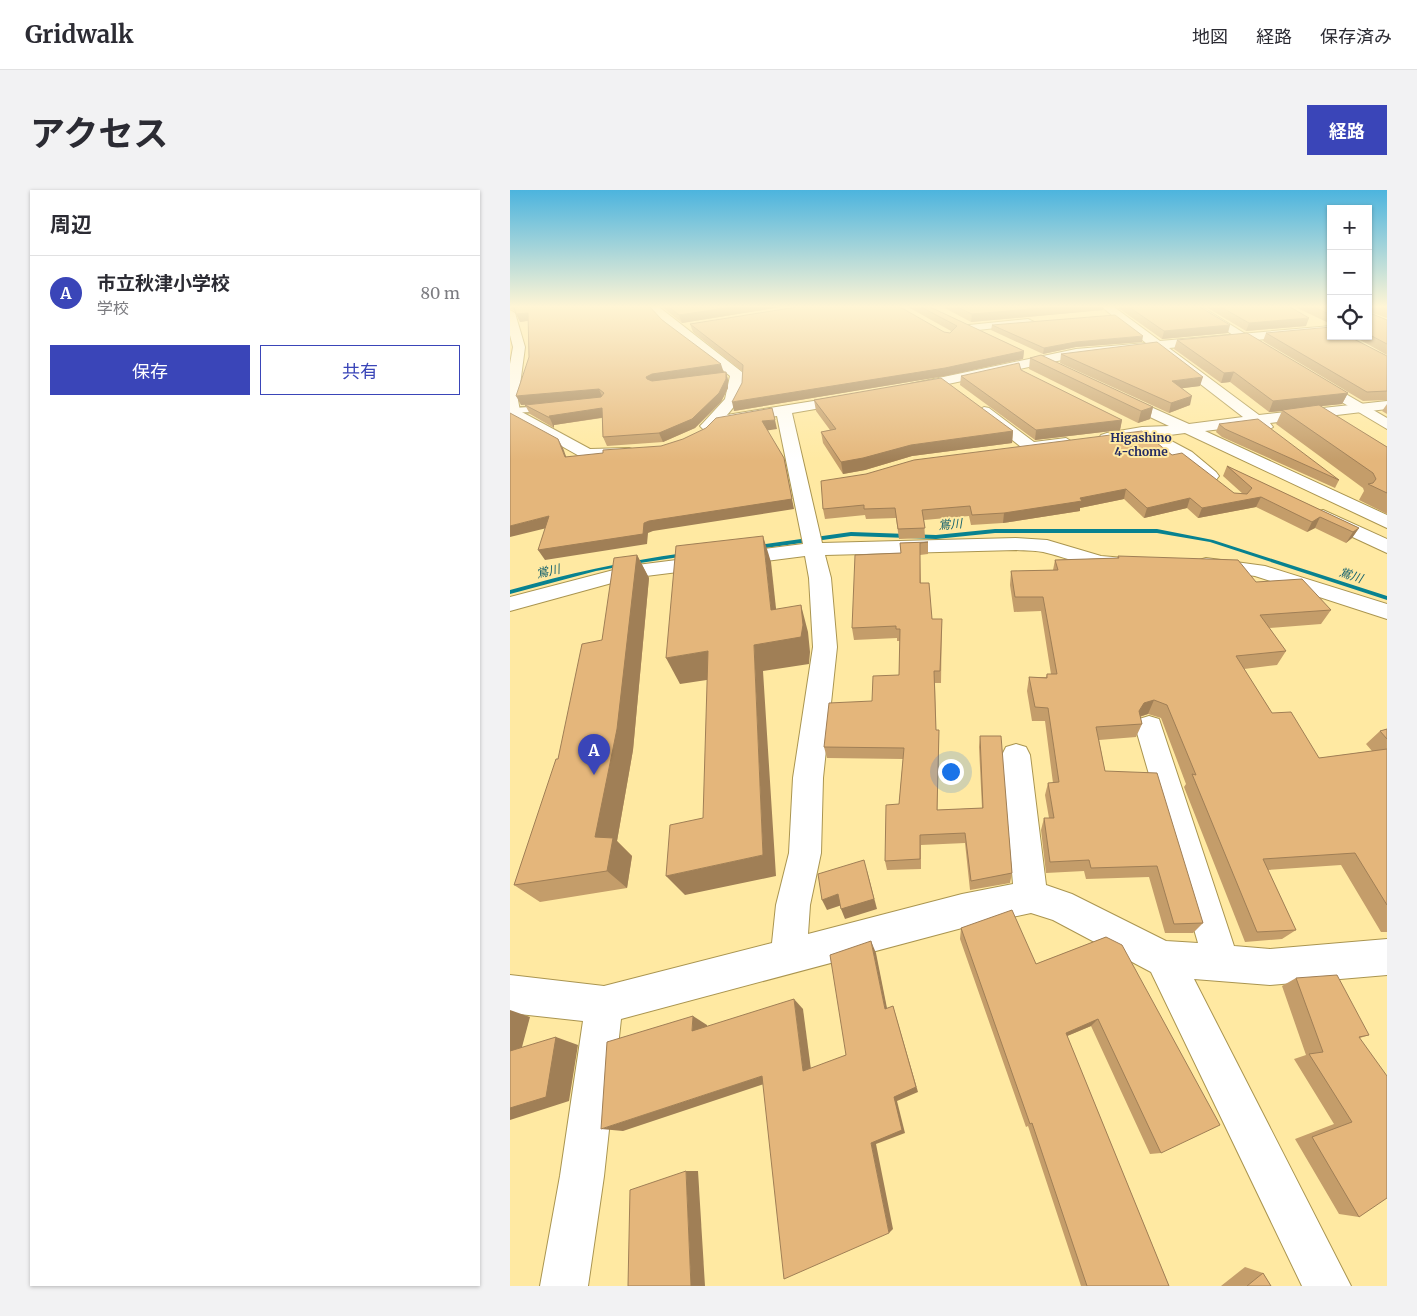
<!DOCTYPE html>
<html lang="ja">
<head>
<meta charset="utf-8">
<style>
	body { margin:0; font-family:Merriweather,"Noto Sans JP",serif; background:#f2f2f3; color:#2b2b33 }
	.controls { position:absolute; right:15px; top:15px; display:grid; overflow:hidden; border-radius:0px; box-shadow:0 1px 4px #0004 }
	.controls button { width:45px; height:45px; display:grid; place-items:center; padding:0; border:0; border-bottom:1px solid #e1e1e2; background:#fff; color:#2b2b33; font:25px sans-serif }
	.you { position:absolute; left:440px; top:581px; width:18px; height:18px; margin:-12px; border:4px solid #fff; border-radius:50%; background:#1a73e8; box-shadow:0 0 0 8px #1a73e833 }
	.badge { display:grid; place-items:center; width:32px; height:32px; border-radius:50%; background:#3a45b8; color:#fff; font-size:16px; font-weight:700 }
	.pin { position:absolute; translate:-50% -41px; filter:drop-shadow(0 1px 2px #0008) }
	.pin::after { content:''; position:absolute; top:26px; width:18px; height:15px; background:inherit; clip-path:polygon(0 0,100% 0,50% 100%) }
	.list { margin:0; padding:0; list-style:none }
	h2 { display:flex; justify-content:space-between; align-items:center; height:65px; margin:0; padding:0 20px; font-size:21px }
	h2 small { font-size:16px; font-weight:400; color:#7c7c81 }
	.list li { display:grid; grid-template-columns:32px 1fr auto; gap:15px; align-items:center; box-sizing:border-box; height:75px; padding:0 20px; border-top:1px solid #e1e1e2 }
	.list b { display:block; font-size:19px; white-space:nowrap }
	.list p { margin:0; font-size:16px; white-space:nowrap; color:#7c7c81 }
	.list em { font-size:16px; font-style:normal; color:#7c7c81 }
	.actions { display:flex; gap:10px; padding:15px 20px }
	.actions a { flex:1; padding:11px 0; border:1px solid #3a45b8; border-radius:0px; text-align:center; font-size:18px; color:#3a45b8 }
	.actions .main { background:#3a45b8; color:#fff }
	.icon { flex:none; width:28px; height:28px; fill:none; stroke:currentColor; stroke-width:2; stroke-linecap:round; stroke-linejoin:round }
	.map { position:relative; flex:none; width:877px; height:1096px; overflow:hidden; border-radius:0px }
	header { display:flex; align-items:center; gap:30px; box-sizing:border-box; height:70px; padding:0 25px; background:#fff; border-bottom:1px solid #e1e1e2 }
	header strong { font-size:24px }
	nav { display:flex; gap:28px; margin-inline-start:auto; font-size:18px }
	.intro { display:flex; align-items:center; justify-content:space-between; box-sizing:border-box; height:120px; padding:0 30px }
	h1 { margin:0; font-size:35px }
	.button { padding:12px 22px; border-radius:0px; background:#3a45b8; color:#fff; font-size:18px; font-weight:700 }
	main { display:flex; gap:30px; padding:0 30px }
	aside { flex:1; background:#fff; border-radius:0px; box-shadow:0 1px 4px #0004 }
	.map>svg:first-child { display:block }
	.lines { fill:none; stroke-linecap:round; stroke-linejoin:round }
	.stream { fill:#088290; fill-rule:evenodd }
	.lane-casing { stroke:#aa9550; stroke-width:3 }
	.street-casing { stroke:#aa9550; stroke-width:2 }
	.secondary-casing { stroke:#aa9550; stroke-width:2 }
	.lane { fill:#fff; fill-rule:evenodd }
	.street { fill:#fff; fill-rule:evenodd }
	.secondary { fill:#fff; fill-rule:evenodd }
	.wall { fill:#c49d6a }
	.shaded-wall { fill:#a07f56 }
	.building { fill:#e4b67b; stroke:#a07f56 }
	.labels { text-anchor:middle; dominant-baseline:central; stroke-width:4; stroke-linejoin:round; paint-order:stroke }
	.far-neighbourhood-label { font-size:12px; font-weight:bold; fill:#222a63; stroke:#ffe9a2 }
	.far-water-label { font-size:12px; font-style:italic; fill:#105f6d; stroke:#ffe9a2 }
</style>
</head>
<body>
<header>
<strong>Gridwalk</strong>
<nav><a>地図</a><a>経路</a><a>保存済み</a></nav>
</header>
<div class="intro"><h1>アクセス</h1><a class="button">経路</a></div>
<main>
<aside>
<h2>周辺<small></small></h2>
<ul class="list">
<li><span class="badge">A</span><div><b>市立秋津小学校</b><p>学校</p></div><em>80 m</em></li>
</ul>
<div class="actions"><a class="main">保存</a><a>共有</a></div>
</aside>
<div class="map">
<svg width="877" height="1096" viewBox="0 0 877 1096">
	<rect width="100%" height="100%" fill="#ffe9a2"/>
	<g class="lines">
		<!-- stream -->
		<g class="stream">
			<polygon points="485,339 647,339 703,350 877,406 877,410 700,352 647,343 485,343 426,349 341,346 248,359 245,357 248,355 341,342 426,345"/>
			<path d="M174,363l2,1v2l-46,7 -44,8 -86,23v-4c57,-16 115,-29 174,-37z"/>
		</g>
		<!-- lane casing -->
		<g class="lane-casing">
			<polygon id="lane" points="38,216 41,217 41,221 0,223 0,219 3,218"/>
		</g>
		<!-- street casing -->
		<g class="street-casing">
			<g id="street">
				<path d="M137,117h12l83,65c7,15 -5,32 -15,43l124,-20 5,1 2,3 -2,3 -64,11 30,130 194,-5 31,2 54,16 34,3 3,4 -3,4c-30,8 -59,-7 -88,-14 -10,-3 -21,-2 -31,-3l-191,5 6,23 6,69 -14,131 -2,75 -11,52 -2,29 154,-40 51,-10 -11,-129 4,-8 10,-3 10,3 4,8 16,130 26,9 94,47 32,2 -63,-217 4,-7 10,-3 10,3 75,227 36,3 117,-10v36l-117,10 -76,-6 157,307h-49l-151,-314 -98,-52 -22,-7 -69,15 -341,91 -17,157 -16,110h-48l20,-110 23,-155 -73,-8v-38l94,11 168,-43 4,-38 13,-52 4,-75 20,-131 -4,-69 -4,-22 -175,22 -120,33v-14l119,-31 174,-22 -26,-128 -60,10 -9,5 -5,-2 -3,-3 3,-3 22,-24 5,-23z"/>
				<polygon points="592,117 604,117 650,151 821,136 821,143 659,158 749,225 877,211 877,219 760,233 763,237 755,242 743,235 695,241 877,325 877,338 675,243 652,246 682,262 706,282 709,286 706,290 694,290 670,270 632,249 597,253 591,251 589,248 591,245 597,243 632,237 659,236 602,209 600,206 602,203 607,202 679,234 733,227 645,159 566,167 400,202 393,198 400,194 566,159 636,153"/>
				<polygon points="0,120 5,123 15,157 8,210 10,221 80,259 119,258 125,260 127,263 125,266 71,267 0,227 0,174 3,157 0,145"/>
				<polygon points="518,129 524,132 522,134 459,141 453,138 459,135"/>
				<path d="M474,217l5,1 45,34 32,-4 8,5c-5,7 -40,10 -49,7l-46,-36 -2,-3z"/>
				<polygon points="813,320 877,349 877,363 806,330 804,326 806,322"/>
				<polygon points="696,368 755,376 877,414 877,429 745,386 689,378 686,374 689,370"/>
			</g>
		</g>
		<!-- secondary casing -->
		<g class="secondary-casing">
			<g id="secondary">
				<polygon points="679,117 692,117 766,163 760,167 756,166"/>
				<polygon points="803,185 877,228 877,239 798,192 796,189"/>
			</g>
		</g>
		<!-- lane -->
		<use href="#lane" class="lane"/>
		<!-- street -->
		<use href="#street" class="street"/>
		<!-- secondary -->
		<use href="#secondary" class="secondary"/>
	</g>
	<!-- wall -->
	<g class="wall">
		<polygon points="0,117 140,117 152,130 214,182 216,182 218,190 218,198 211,212 185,238 153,252 97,256 93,247 92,228 44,235 44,238 20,224 15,215 25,214 11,215 19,167 18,131 10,132 5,121 0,118"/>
		<polygon points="152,117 271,117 172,133"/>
		<polygon points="398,117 420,117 514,161 513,169 435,186 224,221 232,193 233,182 183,142 180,134 434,142 440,143 441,141"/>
		<polygon points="433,117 593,117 593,120 461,132"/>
		<polygon points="607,117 690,117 718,143 652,149"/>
		<polygon points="696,117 780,117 796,136 736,141"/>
		<polygon points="785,117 821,117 821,134"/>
		<polygon points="858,117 877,117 877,128 860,122 860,123 877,130 877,165 843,146 858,146"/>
		<polygon points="482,135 632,152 566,157 533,164 481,140"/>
		<polygon points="756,143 877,166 877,210 853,211 753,151"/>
		<polygon points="667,150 838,203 832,214 810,216 877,257 877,324 849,310 854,301 853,298 766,234 772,221 759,222 720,192 711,193 664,159"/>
		<polygon points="551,164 690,196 672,198 680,215 659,223 550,173"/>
		<polygon points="520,168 643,217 640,229 628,233 519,179"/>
		<polygon points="511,180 612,230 610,240 525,250 450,195 451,186"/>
		<polygon points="304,210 503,241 502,253 402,266 355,280 333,284 313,253 311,242 320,240 306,221"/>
		<polygon points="877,214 877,224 872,221"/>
		<polygon points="709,234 829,290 825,298 712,247 706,242"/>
		<polygon points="662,265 724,303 733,304 713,286 717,276 849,338 842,348 836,353 805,338 797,342 746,317 688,328 677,318 634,328 614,309 570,318 570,321 493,333 461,335 459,326 414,330 415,348 389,349 386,328 356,329 355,325 315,329 313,319"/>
		<polygon points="418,352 418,364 410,365 411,393 422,429 432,429 431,493 425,493 426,540 429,540 429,551 427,620 472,618 469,557 470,546 502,683 500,693 460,700 455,653 411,655 411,679 377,680 375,671 389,614 393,569 317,568 314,557 389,485 390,451 387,451 387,448 344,450 342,438 391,364 390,353"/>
		<polygon points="127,365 139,388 123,560 107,651 122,666 117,698 30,712 4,695 48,569 92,450"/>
		<polygon points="608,366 746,392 821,420 811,434 759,438 776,461 767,475 734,479 762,523 809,568 862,561 856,554 870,541 877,539 877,742 871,742 831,675 758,680 786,740 772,749 735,752 674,597 676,594 651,528 638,524 630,527 632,534 626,547 589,550 595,581 693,733 683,743 655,743 639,687 576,689 574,681 536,683 531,640 534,628 539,628 535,605 538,593 543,593 535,531 522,531 517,501 519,487 536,487 537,484 541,484 531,421 504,422 500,395 501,381 543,380 545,370 607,368"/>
		<polygon points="451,738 526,774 596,747 651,963 640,964 581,836 557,846 659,1096 571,1096 518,936 516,937 450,749"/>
		<polygon points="786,788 859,845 850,848 849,1027 829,1024 785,949 824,934 784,869 796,865 772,796"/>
		<polygon points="735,1077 753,1083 761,1096 711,1096"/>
	</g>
	<!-- shaded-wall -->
	<g class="shaded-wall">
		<polygon points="222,117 271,117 172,133 169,125"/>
		<polygon points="545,117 593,117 593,120 461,132 462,124"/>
		<polygon points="18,123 22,130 10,132 6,124"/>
		<polygon points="799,128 796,136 736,141 739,133"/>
		<polygon points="720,135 718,143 652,149 654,141"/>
		<polygon points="633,146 632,152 566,157 533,164 534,158 566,152"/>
		<polygon points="514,161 513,169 435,186 224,221 222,212"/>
		<polygon points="211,174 214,183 139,195 136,187 142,184"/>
		<polygon points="216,182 218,190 218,198 211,212 185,238 153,252 149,243"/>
		<polygon points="724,182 720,192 711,193 714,183"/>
		<polygon points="693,187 690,196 659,200 662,191"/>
		<polygon points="89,199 93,208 11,215 6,206"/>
		<polygon points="838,203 832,214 774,220 772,220 772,221 759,222 763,211"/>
		<polygon points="682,206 680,215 659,223 661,213"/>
		<polygon points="643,217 640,229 628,233 631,221"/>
		<polygon points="92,218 96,227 44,235 44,238 39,226"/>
		<polygon points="265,230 267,239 254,241 252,231"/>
		<polygon points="612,230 610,240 525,250 526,240"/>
		<polygon points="503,241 502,253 402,266 355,280 333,284 331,272 401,255"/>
		<polygon points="48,249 53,258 60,277 55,267"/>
		<polygon points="274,268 284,319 143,341 138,343 137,354 35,370 28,360 134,333"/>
		<polygon points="616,299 614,309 570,318 570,321 493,333 494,323"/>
		<polygon points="751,307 746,317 688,328 692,318"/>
		<polygon points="680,308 677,318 634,328 637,318"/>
		<polygon points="39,326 45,336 0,347 0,336"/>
		<polygon points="810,327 805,338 797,342 802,332"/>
		<polygon points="849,338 842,348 836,353 843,342"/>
		<polygon points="253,346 261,372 269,446 261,420"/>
		<polygon points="127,365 139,388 123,560 107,651 122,666 117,698 97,681 85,647"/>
		<polygon points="291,415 298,442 300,462 299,474 253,481 266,686 175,705 156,686 253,665 244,455"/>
		<polygon points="198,461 210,488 170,494 156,468"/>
		<polygon points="644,510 638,524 628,527 623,535 629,521 634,513"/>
		<polygon points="429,540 429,551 427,630 427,620"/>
		<polygon points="357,681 367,719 335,729 331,719"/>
		<polygon points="328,704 332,715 317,720 312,710"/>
		<polygon points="361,751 366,763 379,828 375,819"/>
		<polygon points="284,809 293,819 302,887 293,881"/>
		<polygon points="383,816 408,902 387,911 395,943 366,954 383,1039 379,1043 361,953 384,907"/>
		<polygon points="0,820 20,827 8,872 0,870"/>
		<polygon points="183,826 197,835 197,849 182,841"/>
		<polygon points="588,829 581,836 550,849 556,843"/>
		<polygon points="46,847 68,855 59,911 0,930 0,918"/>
		<polygon points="252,886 263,891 113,941 91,939"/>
		<polygon points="176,981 188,981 195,1096 181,1096"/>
	</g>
	<!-- building -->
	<g class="building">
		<polygon points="4,117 140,117 152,130 211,174 142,184 136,187 137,189 142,191 216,182 216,189 209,203 182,229 149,243 93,247 92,218 39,226 40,228 15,215 91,207 94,203 89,199 6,206 19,167 18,123 6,124"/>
		<polygon points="159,117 222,117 169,125"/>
		<polygon points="287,117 390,117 434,142 440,143 447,136 411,117 420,117 514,161 435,178 222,212 232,193 233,175 180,134"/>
		<polygon points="447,117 545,117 462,124"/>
		<polygon points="619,117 690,117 720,135 654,141"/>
		<polygon points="711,117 780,117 799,128 739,133"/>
		<polygon points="804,117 821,117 821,125"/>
		<polygon points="858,117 860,117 860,123 877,130 877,154 858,144"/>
		<polygon points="605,125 633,146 566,152 534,158 482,135"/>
		<polygon points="821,137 821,146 838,146 877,166 877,201 857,202 756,143"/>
		<polygon points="737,143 838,203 763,211 724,182 714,183 667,150"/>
		<polygon points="647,152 693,187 662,191 682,206 661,213 551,164"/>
		<polygon points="531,165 643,217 631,221 520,168"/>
		<polygon points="509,173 511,180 612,230 526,240 451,186"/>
		<polygon points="431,188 503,241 401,255 353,268 331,272 311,242 326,239 304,210"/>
		<polygon points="809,215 877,257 877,303 858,294 863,293 866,289 863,283 772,220"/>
		<polygon points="262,218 265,230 252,231 274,268 282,309 139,331 134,333 133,344 28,360 39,326 0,336 0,223 48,249 55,267 93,263 93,260 151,256 173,249 196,238 206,228"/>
		<polygon points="748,229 829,290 715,239 709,234"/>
		<polygon points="632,241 662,265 672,263 724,303 737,304 742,298 717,276 849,338 843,342 810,327 802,332 751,307 692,318 680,308 637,318 616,299 570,308 572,311 494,323 462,325 460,316 412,320 415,338 388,339 385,318 354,319 354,315 313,319 311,291 356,284 404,270"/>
		<polygon points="253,346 261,420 291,415 293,435 291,447 244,455 253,665 156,686 160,635 193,628 198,461 156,468 166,356"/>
		<polygon points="418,352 410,353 410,393 419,393 422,429 432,429 430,481 424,481 426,540 429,540 427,620 473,618 470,546 491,546 502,683 461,691 455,643 410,645 410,669 375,671 376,615 389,614 394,558 314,557 319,513 362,511 363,486 389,485 390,439 386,439 386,436 342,438 345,365 391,363 390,353"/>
		<polygon points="127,365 107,539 85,647 103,648 97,681 4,695 46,569 48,569 72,454 92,450 104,368"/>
		<polygon points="608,366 728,370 746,392 792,389 821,420 750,425 776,461 726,466 762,523 781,522 809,568 877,559 877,715 845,663 753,669 786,740 747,742 682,584 686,585 657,515 644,510 634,513 629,521 632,534 586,537 595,581 647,583 693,733 664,734 647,676 581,678 579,670 540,672 534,628 544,628 538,593 549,592 538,518 525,517 519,487 537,488 537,484 547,484 533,407 505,407 501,381 548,380 545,370 609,368"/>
		<polygon points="877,539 877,549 870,541"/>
		<polygon points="354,670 364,709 331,719 328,704 312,710 308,684"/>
		<polygon points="502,720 526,774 596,747 612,755 710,935 651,963 588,829 556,843 659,1096 577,1096 522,933 520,934 451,738"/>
		<polygon points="361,751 375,819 383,816 406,897 384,907 392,940 361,953 379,1043 274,1089 252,886 91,939 97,852 183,826 182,841 284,809 293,881 336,865 320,765"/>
		<polygon points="827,785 859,845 849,847 877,886 877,1008 849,1027 802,947 842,932 799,864 813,862 786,788"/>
		<polygon points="46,847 36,907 0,918 0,861"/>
		<polygon points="176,981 181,1096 118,1096 120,1000"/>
		<polygon points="753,1083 761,1096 737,1096"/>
	</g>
	<!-- sky -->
	<linearGradient id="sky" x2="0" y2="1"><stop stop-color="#4cb4de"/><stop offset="0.43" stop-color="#fff5d5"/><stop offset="1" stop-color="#fff5d5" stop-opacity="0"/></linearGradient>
	<rect width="877" height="271" fill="url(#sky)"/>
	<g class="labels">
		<!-- far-neighbourhood labels -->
		<g class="far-neighbourhood-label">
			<text x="631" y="247">Higashino<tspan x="631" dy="14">4-chome</tspan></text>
		</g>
		<!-- far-water labels -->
		<g class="far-water-label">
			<text transform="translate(440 334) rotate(-5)">鴬川</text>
			<text transform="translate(38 381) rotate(-13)">鴬川</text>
			<text transform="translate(841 385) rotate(18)">鴬川</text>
		</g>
	</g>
</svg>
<div class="controls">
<button>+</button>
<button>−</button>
<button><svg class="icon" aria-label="locate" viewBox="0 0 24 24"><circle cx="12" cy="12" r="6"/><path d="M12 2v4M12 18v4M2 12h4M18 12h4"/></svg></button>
</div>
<div class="you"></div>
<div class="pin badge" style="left:84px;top:585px">A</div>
</div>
</main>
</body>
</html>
